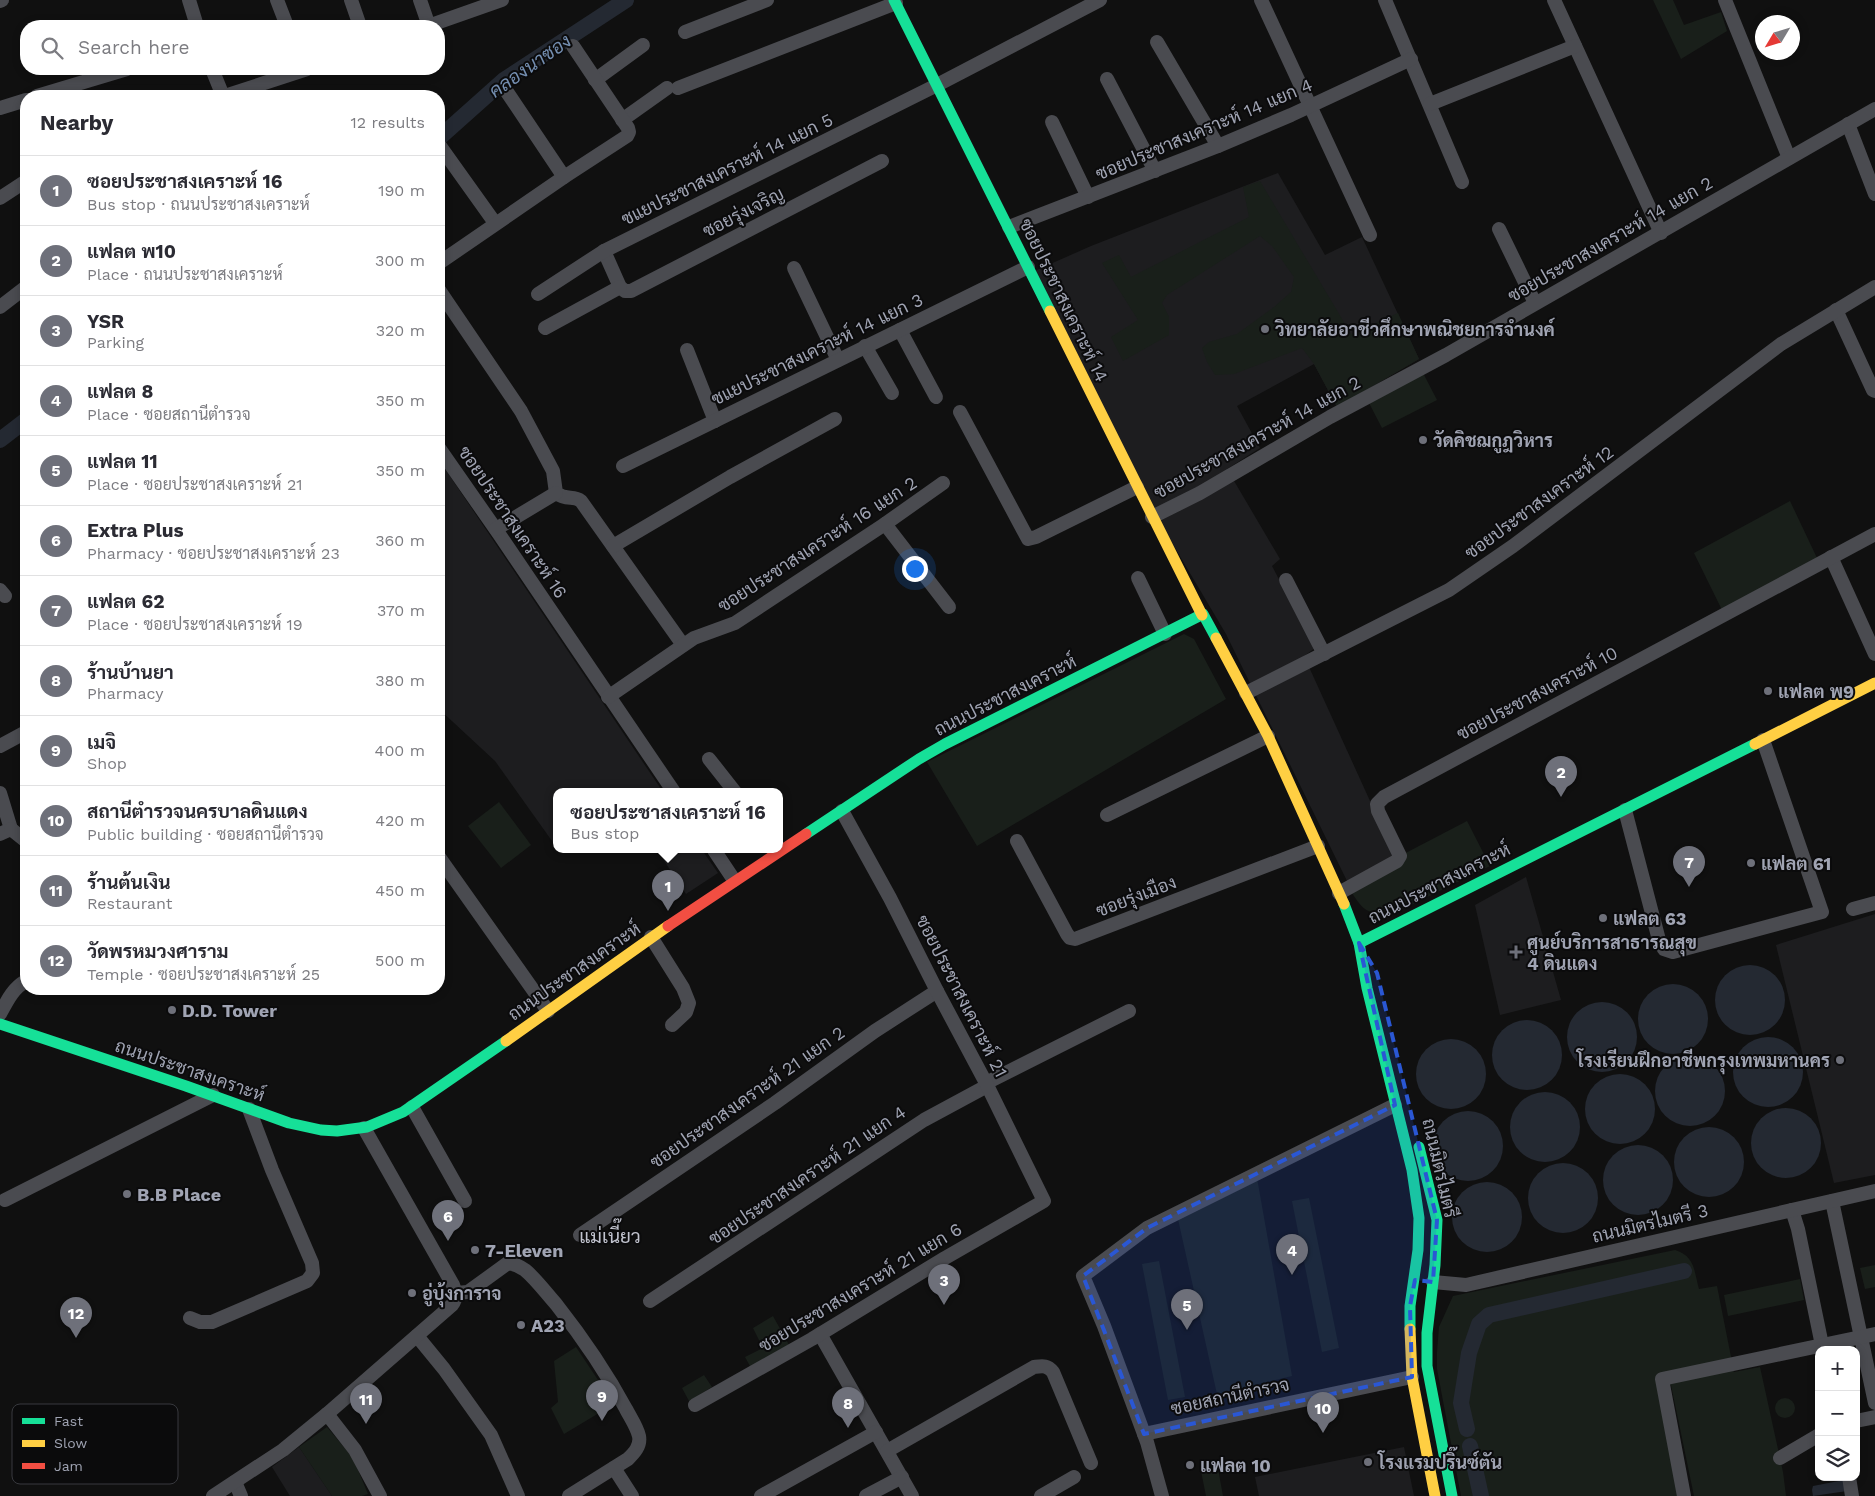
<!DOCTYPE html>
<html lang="en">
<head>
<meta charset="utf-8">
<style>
	body { margin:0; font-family:"Work Sans",Sarabun,sans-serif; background:#f2f2f3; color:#2b2b33 }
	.controls { position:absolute; right:15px; bottom:15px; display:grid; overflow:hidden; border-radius:10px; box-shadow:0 2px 8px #0003 }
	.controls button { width:45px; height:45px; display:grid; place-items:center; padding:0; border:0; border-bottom:1px solid #e1e1e2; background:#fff; color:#2b2b33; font:25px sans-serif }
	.compass { position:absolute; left:1755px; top:15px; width:45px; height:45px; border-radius:50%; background:#fff; box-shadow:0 2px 8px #0003; rotate:232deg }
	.you { position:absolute; left:914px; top:568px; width:18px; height:18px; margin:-12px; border:4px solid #fff; border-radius:50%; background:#1a73e8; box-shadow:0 0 0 8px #1a73e833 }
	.badge { display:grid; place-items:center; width:32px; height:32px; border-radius:50%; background:#6e707a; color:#fff; font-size:16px; font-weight:700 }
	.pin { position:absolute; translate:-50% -41px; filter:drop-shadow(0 1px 2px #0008) }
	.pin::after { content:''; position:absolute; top:26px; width:18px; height:15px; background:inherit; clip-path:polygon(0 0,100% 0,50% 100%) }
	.popup { position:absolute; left:553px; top:788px; width:230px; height:65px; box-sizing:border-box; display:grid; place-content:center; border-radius:10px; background:#fff; filter:drop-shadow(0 1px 4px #0005); font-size:16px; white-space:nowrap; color:#7c7c81 }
	.popup b { font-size:19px; color:#2b2b33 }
	.popup::after { content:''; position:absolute; left:50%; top:100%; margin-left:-10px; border:10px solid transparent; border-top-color:#fff }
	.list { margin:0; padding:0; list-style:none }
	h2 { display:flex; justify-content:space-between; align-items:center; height:65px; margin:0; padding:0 20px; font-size:21px }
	h2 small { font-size:16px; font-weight:400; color:#7c7c81 }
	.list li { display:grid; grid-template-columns:32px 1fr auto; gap:15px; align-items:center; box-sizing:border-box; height:70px; padding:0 20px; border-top:1px solid #e1e1e2 }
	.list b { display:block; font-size:19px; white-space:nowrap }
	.list p { margin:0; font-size:16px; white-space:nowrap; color:#7c7c81 }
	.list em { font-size:16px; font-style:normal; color:#7c7c81 }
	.icon { flex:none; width:28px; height:28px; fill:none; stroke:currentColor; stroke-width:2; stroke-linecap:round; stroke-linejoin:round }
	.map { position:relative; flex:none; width:1875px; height:1496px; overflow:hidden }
	.search { position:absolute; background:#fff; box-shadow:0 2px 8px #0003; left:20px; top:20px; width:425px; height:55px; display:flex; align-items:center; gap:12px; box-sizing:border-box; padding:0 18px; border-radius:20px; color:#7c7c81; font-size:19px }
	.panel { position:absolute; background:#fff; box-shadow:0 2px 8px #0003; left:20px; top:90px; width:425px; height:905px; border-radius:20px }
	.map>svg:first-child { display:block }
	.built { fill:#1d1d1f }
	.green { fill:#191f1a }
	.water { fill:#242932 }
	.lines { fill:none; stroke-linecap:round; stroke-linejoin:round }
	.canal { stroke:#242932; stroke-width:16 }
	.street { stroke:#4a4b50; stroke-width:14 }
	.fast { stroke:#16e098; stroke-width:11 }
	.slow { stroke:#ffcf43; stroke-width:11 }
	.jam { stroke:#f24e42; stroke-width:11 }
	.marked { fill:#2a57d4; fill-opacity:0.2; stroke:#2a57d4; stroke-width:4; stroke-dasharray:10 6; stroke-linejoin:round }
	.poi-dot { fill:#6e707a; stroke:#0b0b0c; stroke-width:2 }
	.labels { text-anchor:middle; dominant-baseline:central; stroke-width:4; stroke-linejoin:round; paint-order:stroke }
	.street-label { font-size:18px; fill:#a0a4b3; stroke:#0b0b0c }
	.poi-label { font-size:18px; font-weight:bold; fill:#a0a4b3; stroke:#0b0b0c; text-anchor:start }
	.water-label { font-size:19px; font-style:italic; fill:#748eb0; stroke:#0b0b0c }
	.neighbourhood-label { font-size:19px; fill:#c1c3ce; stroke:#0b0b0c }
	.key { fill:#0b0b0c; stroke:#38393e; stroke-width:1 }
	.key-label { font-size:14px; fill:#a0a4b3 }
</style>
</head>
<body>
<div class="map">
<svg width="1875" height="1496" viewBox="0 0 1875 1496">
	<rect width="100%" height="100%" fill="#101010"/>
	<!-- built -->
	<g class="built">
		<polygon points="1278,173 1325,255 1362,237 1419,359 1337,407 1314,364 1237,406 1260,448 1227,469 1280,559 1272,566 1315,648 1304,656 1396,858 1348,883 1226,634 1152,509 1030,273 1091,246"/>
		<polygon points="439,460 663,792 557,792 557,848 495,761 439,709"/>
		<polygon points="657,850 702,850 718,873 686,894"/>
		<polygon points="1526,877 1561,1000 1500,1015 1475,905"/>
		<polygon points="1875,914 1875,1175 1834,1183 1776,945"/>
		<polygon points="299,1447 332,1496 290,1496 272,1467"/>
		<polygon points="1404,1447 1414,1496 1259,1496 1255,1477"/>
	</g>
	<!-- green -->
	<g class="green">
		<polygon points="1653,0 1673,0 1684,25 1721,12 1727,31 1681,59"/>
		<polygon points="1260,181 1351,334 1398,313 1419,359 1337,407 1314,364 1302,348 1234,374 1215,375 1207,362 1202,348 1209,342 1237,334 1274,307 1291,292 1294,277 1272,246 1260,236 1167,295 1162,303 1169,317 1169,335 1123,361 1111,337 1138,320 1102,263 1119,255 1131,277 1249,217 1243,187"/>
		<polygon points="1423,373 1437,400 1382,428 1368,401"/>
		<polygon points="1790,501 1817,558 1722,610 1694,553"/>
		<polygon points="1184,634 1194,639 1226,699 977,846 927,762"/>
		<polygon points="499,802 531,845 501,868 468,826"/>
		<path d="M1467,821l23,45 -97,48c-23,1 -29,-2 -41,-21l44,-35z"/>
		<polygon points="1257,1178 1292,1376 1217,1394 1178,1219"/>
		<polygon points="1309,1198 1339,1348 1322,1352 1292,1201"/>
		<path d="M1675,1250c20,6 19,21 24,39l18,-3 17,86 26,-5 23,105 3,24h-92l-23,-111 -14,3 22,108h-218l-24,-127v-17l2,-25 14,-31z"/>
		<polygon points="1159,1261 1185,1397 1168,1400 1142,1264"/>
		<polygon points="1875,1265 1875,1287 1865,1289 1860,1268"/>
		<polygon points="1800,1279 1804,1300 1728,1316 1724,1295"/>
		<polygon points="773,1316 789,1345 751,1368 745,1357 763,1348 753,1328"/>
		<polygon points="576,1347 614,1404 564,1434 551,1408 558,1402 554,1361"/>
		<polygon points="704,1375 712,1387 689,1401 682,1388"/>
		<circle cx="1785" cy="1408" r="10"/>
		<polygon points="327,1427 353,1458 368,1494 362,1496 332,1496 299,1447"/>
		<polygon points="1217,1463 1223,1496 1206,1496 1200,1466"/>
	</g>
	<!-- water -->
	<g class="water">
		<circle cx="1750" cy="1000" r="35"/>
		<circle cx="1673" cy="1019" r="35"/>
		<circle cx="1602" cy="1037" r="35"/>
		<circle cx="1527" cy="1055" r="35"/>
		<circle cx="1768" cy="1072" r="35"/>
		<circle cx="1451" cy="1074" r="35"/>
		<circle cx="1690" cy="1091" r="35"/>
		<circle cx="1620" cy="1109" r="35"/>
		<circle cx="1545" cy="1127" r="35"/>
		<circle cx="1786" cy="1143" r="35"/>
		<circle cx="1468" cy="1146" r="35"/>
		<circle cx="1709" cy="1162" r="35"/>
		<circle cx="1638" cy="1180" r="35"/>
		<circle cx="1563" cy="1198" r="35"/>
		<circle cx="1487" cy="1217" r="35"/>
		<polygon points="1844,1480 1847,1491 1813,1496 1812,1490 1813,1486"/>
	</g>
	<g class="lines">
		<!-- canal -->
		<g class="canal">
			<polyline points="439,138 504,80 626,0"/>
			<polyline points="0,440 26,420"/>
			<polyline points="1467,1429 1461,1403 1469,1353 1479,1324 1489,1315 1684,1271"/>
			<polyline points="1470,1446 1481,1496"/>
		</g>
		<!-- street -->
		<g class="street">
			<polyline points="189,0 197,26"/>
			<polyline points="277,0 287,26"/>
			<polyline points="351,0 360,26"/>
			<polyline points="420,0 429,26"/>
			<polyline points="1261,0 1370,235"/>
			<polyline points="1385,0 1462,182"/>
			<polyline points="1554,0 1661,233"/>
			<polyline points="1725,0 1789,158"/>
			<polyline points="0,1 2,0"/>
			<polyline points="428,26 502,0"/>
			<polyline points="685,32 767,0"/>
			<polyline points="1157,42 1218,146"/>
			<polyline points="212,69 223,96"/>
			<polyline points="1107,79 1155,171"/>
			<polyline points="595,80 643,45"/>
			<polyline points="678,88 896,3"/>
			<polyline points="507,92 564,177"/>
			<polyline points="37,96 127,69"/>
			<polyline points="225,96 307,69"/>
			<polyline points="1430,104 1575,46"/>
			<polyline points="0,108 26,100"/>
			<polyline points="622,120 667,88"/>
			<polyline points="1052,122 1088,197"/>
			<polyline points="1848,124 1875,194"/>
			<polyline points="440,146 495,223"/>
			<polyline points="0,198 26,181"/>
			<polyline points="1009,227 1218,146 1291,115 1411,59"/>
			<polyline points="1499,229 1535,303"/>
			<polyline points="604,251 620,287 625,291 631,291 882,161"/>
			<polyline points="439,263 564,177 627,136 629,132 628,128 573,46"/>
			<polyline points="794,268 838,360"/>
			<path d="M439,290l82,121 32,60 3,22c11,8 17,2 25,8l102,144"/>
			<polyline points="538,294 604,251 937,85 1100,0"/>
			<polyline points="0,307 26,287"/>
			<polyline points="1836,310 1873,390 1875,391"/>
			<polyline points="545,328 620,287"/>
			<polyline points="900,330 936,397"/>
			<polyline points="865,346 892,393"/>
			<polyline points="687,350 715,421"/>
			<polyline points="960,412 1028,539 1036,537 1137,487"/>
			<polyline points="439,448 499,534 674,792"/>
			<polyline points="623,466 1028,267"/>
			<polyline points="1152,517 1200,493 1330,417 1446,355 1875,109"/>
			<polyline points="885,524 949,607"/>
			<polyline points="496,529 556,493"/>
			<polyline points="613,546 730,477 835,419"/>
			<polyline points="1831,557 1875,654"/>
			<polyline points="1138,578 1165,634"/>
			<polyline points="1286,580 1324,654"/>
			<polyline points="0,590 5,596"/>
			<polyline points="1246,693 1449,590 1513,546 1781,344 1875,287"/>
			<polyline points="608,697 694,638 735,623 885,524 943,483"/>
			<polyline points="0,746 26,732"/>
			<polyline points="709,759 735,792"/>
			<polyline points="0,793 11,829 0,834"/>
			<polyline points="1625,810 1659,940 1664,949 1673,952 1822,912 1763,740"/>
			<polyline points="1107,815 1268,736"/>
			<polyline points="11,829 26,841"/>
			<polyline points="1017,841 1067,934 1070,938 1075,939 1318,846"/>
			<polyline points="714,850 734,880"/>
			<polyline points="439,857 548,1011"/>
			<polyline points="1339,893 1397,861 1400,856 1378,811 1377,804 1384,797 1875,534"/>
			<polyline points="1853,909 1875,903"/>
			<polyline points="651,937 683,988 689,1003 686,1012 672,1025"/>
			<path d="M0,1014c7,-13 13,-26 26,-33"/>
			<polyline points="986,1083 1129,1011"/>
			<polyline points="412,1107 465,1201"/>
			<polyline points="5,1200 213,1095"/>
			<polyline points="1832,1201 1875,1403"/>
			<polyline points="1792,1210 1798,1229 1823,1350"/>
			<polyline points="580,1235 775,1103 875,1031 937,991"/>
			<polyline points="1433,1282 1466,1285 1875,1191"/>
			<path d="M456,1293l12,-1 40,-29c6,1 11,3 17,7 11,9 21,23 31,34 26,33 50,68 70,105 4,8 11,18 13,27 2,10 -5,17 -11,23l-59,37"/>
			<polyline points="650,1301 924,1120 987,1086"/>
			<polyline points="190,1318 200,1322 212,1322 307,1281 313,1273 312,1263 272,1170 249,1109"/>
			<polyline points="820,1334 912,1496"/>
			<polyline points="417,1336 444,1369 491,1435 518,1496"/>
			<polyline points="695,1405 812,1339 945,1258 1044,1201 986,1083 937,991 890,898 842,811"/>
			<polyline points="327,1414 355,1450 380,1496"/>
			<polyline points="1856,1421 1875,1417"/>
			<polyline points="1144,1434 1412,1377"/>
			<path d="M887,1451l147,-84c9,-1 13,-2 19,5l38,91"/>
			<polyline points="1780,1458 1819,1435"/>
			<polyline points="614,1468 632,1496"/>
			<polyline points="1849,1477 1852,1496"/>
			<polyline points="235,1482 241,1496"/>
			<path d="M213,1496l70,-46 44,-36 125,-109c5,-7 4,-12 1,-20l-89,-157"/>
			<polyline points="761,1496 876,1432"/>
			<polyline points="866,1496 902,1477"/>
			<polyline points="1041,1496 1074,1477"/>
			<polyline points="1162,1496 1147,1442 1104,1326 1083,1276 1147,1228 1395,1105"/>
			<polyline points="1684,1496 1662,1379 1875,1334"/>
		</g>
		<!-- fast -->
		<g class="fast">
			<polyline points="894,0 1050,311"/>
			<polyline points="806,834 919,759 945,744 1203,614 1216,638"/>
			<polyline points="1344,904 1359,943 1367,988 1412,1170 1419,1218 1418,1250 1410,1306 1410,1329"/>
			<polyline points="1359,943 1755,744"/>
			<polyline points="0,1024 186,1086 289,1123 321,1130 337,1131 367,1127 403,1112 506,1041"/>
			<polyline points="1419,1147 1437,1220 1435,1265 1427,1333 1427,1366 1452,1496"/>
		</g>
		<!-- slow -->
		<g class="slow">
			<polyline points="1050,311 1202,615"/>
			<polyline points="1216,638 1268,736 1344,904"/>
			<polyline points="1755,744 1875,683"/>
			<polyline points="506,1041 668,926"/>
			<polyline points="1410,1329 1412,1377 1435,1496"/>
		</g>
		<!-- jam -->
		<polyline class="jam" points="668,926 806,834"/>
	</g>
	<!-- marked area -->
	<path class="marked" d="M1359,943l18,30 60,247 -4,62 -18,-2 -5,26 2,71 -268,57 -61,-158 64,-48 248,-123z"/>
	<!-- markers -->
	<g class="poi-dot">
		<circle cx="1265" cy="329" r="5"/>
		<circle cx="1423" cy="440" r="5"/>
		<circle cx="1768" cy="691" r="5"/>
		<circle cx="1751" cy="863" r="5"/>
		<circle cx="1603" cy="918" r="5"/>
		<path d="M1513.5 944.5h5v5h5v5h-5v5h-5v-5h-5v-5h5z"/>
		<circle cx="172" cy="1010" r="5"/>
		<circle cx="1840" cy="1060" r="5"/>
		<circle cx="127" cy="1194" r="5"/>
		<circle cx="475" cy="1250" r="5"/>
		<circle cx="412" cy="1293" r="5"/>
		<circle cx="521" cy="1325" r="5"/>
		<circle cx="1368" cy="1462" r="5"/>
		<circle cx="1190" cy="1465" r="5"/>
	</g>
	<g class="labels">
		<!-- street labels -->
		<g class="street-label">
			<text transform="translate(1204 129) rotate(-23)">ซอยประชาสงเคราะห์ 14 แยก 4</text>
			<text transform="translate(727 169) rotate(-26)">ซแยประชาสงเคราะห์ 14 แยก 5</text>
			<text transform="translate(743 212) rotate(-27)">ซอยรุ่งเจริญ</text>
			<text transform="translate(1610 239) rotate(-30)">ซอยประชาสงเคราะห์ 14 แยก 2</text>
			<text transform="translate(1064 300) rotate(64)">ซอยประชาสงเคราะห์ 14</text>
			<text transform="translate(817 349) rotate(-26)">ซแยประชาสงเคราะห์ 14 แยก 3</text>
			<text transform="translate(1257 437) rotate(-29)">ซอยประชาสงเคราะห์ 14 แยก 2</text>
			<text transform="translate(1539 502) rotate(-36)">ซอยประชาสงเคราะห์ 12</text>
			<text transform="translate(513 522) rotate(56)">ซอยประชาสงเคราะห์ 16</text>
			<text transform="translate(817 544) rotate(-33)">ซอยประชาสงเคราะห์ 16 แยก 2</text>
			<text transform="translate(1537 693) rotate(-28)">ซอยประชาสงเคราะห์ 10</text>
			<text transform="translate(1005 695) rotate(-27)">ถนนประชาสงเคราะห์</text>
			<text transform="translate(1439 883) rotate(-27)">ถนนประชาสงเคราะห์</text>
			<text transform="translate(1136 896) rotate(-21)">ซอยรุ่งเมือง</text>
			<text transform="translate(574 971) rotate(-35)">ถนนประชาสงเคราะห์</text>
			<text transform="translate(962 996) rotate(63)">ซอยประชาสงเคราะห์ 21</text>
			<text transform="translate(190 1070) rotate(19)">ถนนประชาสงเคราะห์</text>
			<text transform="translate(747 1097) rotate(-35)">ซอยประชาสงเคราะห์ 21 แยก 2</text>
			<text transform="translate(1440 1168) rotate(77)">ถนนมิตรไมตรี</text>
			<text transform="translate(807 1175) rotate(-34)">ซอยประชาสงเคราะห์ 21 แยก 4</text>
			<text transform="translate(1650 1223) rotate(-13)">ถนนมิตรไมตรี 3</text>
			<text transform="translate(860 1287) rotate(-31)">ซอยประชาสงเคราะห์ 21 แยก 6</text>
			<text transform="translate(1230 1396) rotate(-12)">ซอยสถานีตำรวจ</text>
		</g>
		<!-- poi labels -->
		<g class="poi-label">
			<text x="1275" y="329">วิทยาลัยอาชีวศึกษาพณิชยการจำนงค์</text>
			<text x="1433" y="440">วัดคิชฌกูฎวิหาร</text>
			<text x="1778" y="691">แฟลต พ9</text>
			<text x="1761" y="863">แฟลต 61</text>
			<text x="1613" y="918">แฟลต 63</text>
			<text x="1527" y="942">ศูนย์บริการสาธารณสุข<tspan x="1527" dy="21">4 ดินแดง</tspan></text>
			<text x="182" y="1010">D.D. Tower</text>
			<text x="1830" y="1060" text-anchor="end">โรงเรียนฝึกอาชีพกรุงเทพมหานคร</text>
			<text x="137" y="1194">B.B Place</text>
			<text x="485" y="1250">7-Eleven</text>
			<text x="422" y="1293">อู่บุ้งการาจ</text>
			<text x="531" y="1325">A23</text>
			<text x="1378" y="1462">โรงแรมปริ๊นซ์ตัน</text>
			<text x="1200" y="1465">แฟลต 10</text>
		</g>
		<!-- water labels -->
		<g class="water-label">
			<text transform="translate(530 66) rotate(-35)">คลองนาซอง</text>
		</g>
		<!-- neighbourhood labels -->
		<g class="neighbourhood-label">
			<text x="610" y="1236">แม่เนี๊ยว</text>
		</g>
	</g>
	<!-- legend -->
	<rect x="12" y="1404" width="166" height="80" rx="8" class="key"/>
	<rect x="22" y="1418" width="23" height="6" fill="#16e098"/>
	<rect x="22" y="1440" width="23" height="7" fill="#ffcf43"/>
	<rect x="22" y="1463" width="23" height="6" fill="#f24e42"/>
	<g class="key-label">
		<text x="54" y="1426">Fast</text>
		<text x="54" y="1448">Slow</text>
		<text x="54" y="1471">Jam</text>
	</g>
</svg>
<div class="controls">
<button>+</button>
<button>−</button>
<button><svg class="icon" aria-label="layers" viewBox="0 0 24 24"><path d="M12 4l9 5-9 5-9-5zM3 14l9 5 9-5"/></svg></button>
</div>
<svg class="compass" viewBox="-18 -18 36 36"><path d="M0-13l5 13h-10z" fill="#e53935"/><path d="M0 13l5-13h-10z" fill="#7c7c81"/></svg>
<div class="you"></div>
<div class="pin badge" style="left:668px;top:911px">1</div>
<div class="popup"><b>ซอยประชาสงเคราะห์ 16</b>Bus stop</div>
<div class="pin badge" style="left:1561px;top:797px">2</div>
<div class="pin badge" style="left:944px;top:1305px">3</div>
<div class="pin badge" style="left:1292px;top:1275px">4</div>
<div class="pin badge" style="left:1187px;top:1330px">5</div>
<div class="pin badge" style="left:448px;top:1241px">6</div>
<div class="pin badge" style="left:1689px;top:887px">7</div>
<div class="pin badge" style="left:848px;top:1428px">8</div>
<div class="pin badge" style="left:602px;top:1421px">9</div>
<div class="pin badge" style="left:1323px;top:1433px">10</div>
<div class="pin badge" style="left:366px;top:1424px">11</div>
<div class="pin badge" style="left:76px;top:1338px">12</div>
<div class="search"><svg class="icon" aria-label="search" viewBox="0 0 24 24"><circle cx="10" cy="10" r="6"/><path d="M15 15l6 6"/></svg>Search here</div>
<section class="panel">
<h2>Nearby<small>12 results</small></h2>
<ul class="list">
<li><span class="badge">1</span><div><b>ซอยประชาสงเคราะห์ 16</b><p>Bus stop · ถนนประชาสงเคราะห์</p></div><em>190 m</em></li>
<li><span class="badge">2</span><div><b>แฟลต พ10</b><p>Place · ถนนประชาสงเคราะห์</p></div><em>300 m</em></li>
<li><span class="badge">3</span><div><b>YSR</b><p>Parking</p></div><em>320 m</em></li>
<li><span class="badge">4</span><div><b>แฟลต 8</b><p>Place · ซอยสถานีตำรวจ</p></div><em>350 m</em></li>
<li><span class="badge">5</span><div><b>แฟลต 11</b><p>Place · ซอยประชาสงเคราะห์ 21</p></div><em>350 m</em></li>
<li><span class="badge">6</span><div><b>Extra Plus</b><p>Pharmacy · ซอยประชาสงเคราะห์ 23</p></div><em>360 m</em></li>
<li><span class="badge">7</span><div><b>แฟลต 62</b><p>Place · ซอยประชาสงเคราะห์ 19</p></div><em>370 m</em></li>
<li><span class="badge">8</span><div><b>ร้านบ้านยา</b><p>Pharmacy</p></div><em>380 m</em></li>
<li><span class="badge">9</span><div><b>เมจิ</b><p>Shop</p></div><em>400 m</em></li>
<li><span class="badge">10</span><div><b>สถานีตำรวจนครบาลดินแดง</b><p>Public building · ซอยสถานีตำรวจ</p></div><em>420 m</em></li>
<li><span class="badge">11</span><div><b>ร้านต้นเงิน</b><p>Restaurant</p></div><em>450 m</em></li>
<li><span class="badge">12</span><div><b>วัดพรหมวงศาราม</b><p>Temple · ซอยประชาสงเคราะห์ 25</p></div><em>500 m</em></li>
</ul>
</section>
</div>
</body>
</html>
